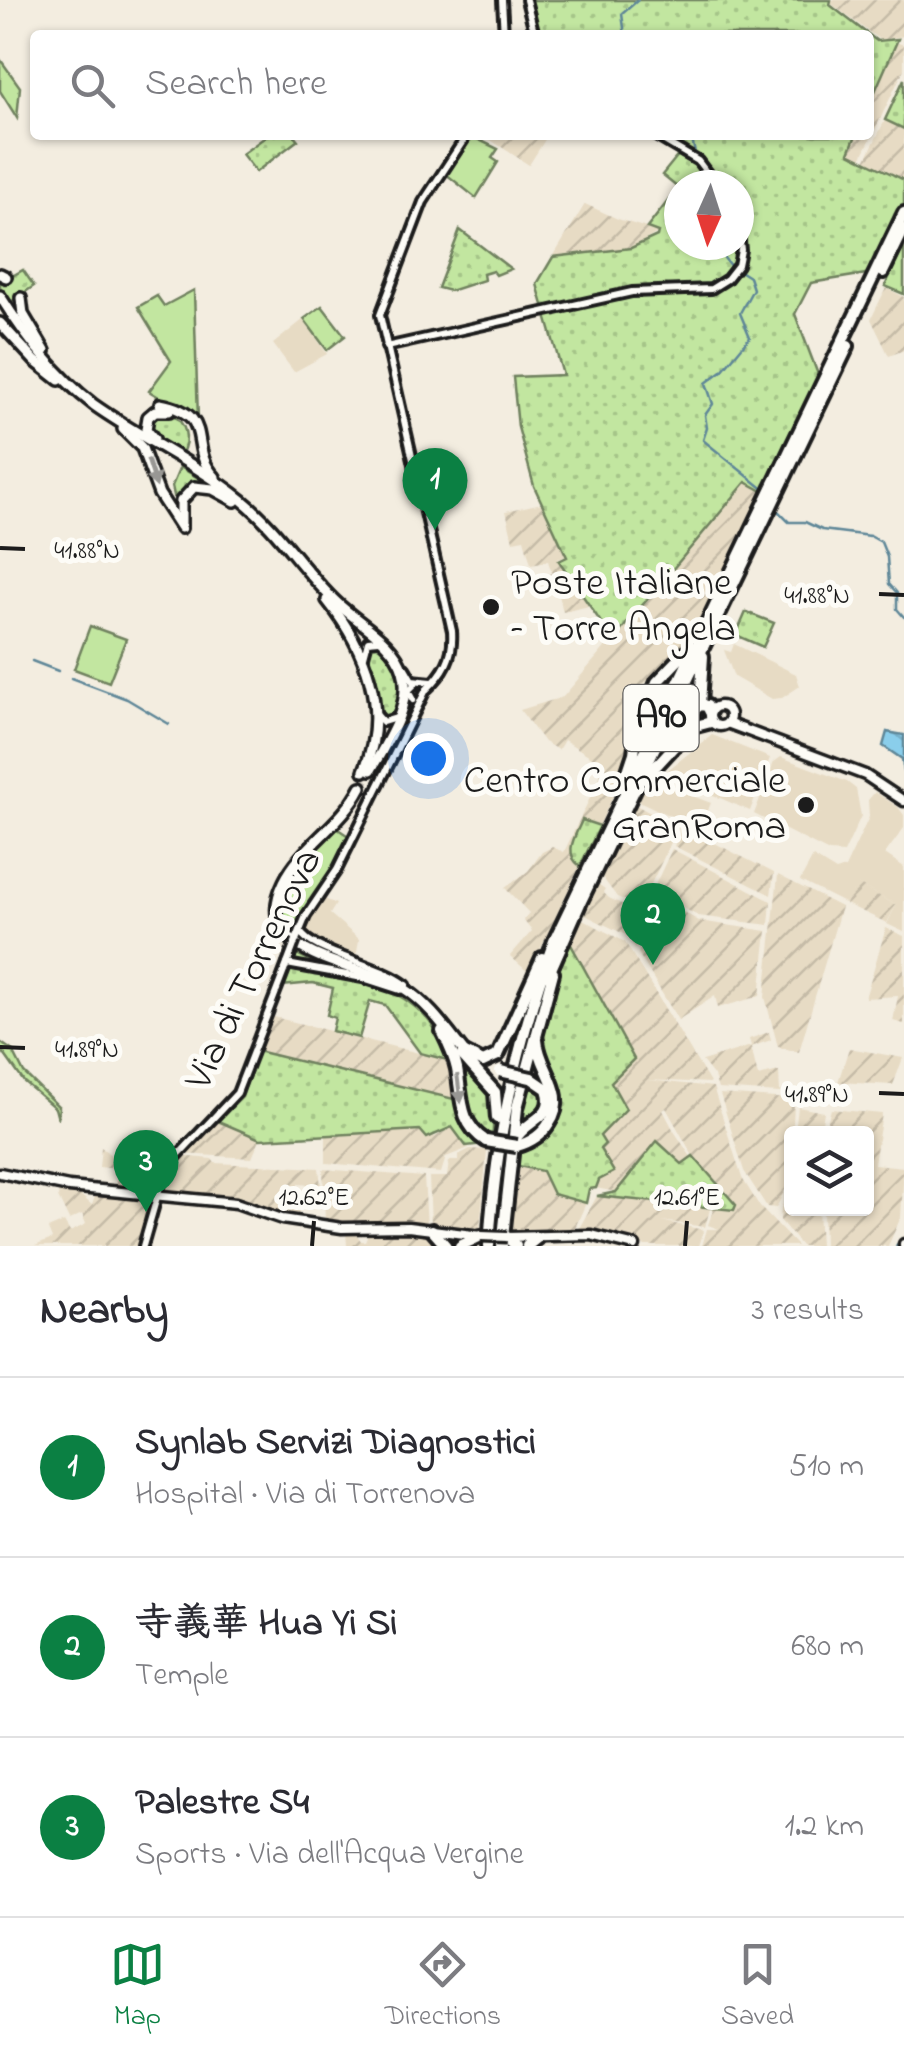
<!DOCTYPE html>
<html lang="en">
<head>
<meta charset="utf-8">
<style>
	body { margin:0; font-family:"Indie Flower","LXGW WenKai TC",sans-serif; background:#f7f7f7; color:#2b2b33 }
	.controls { position:absolute; right:30px; bottom:30px; display:grid; overflow:hidden; border-radius:10px; box-shadow:0 2px 8px #0004 }
	.controls button { width:90px; height:90px; display:grid; place-items:center; padding:0; border:0; border-bottom:2px solid #e1e1e2; background:#fff; color:#2b2b33; font:50px sans-serif }
	.compass { position:absolute; left:664px; top:170px; width:90px; height:90px; border-radius:50%; background:#fff; box-shadow:0 2px 8px #0004; rotate:183deg }
	.you { position:absolute; left:428px; top:758px; width:35px; height:35px; margin:-25px; border:8px solid #fff; border-radius:50%; background:#1a73e8; box-shadow:0 0 0 15px #1a73e833 }
	.badge { display:grid; place-items:center; width:65px; height:65px; border-radius:50%; background:#0b8043; color:#fff; font-size:32px; font-weight:700 }
	.pin { position:absolute; translate:-50% -82px; filter:drop-shadow(0 2px 5px #0008) }
	.pin::after { content:''; position:absolute; top:52px; width:35px; height:30px; background:inherit; clip-path:polygon(0 0,100% 0,50% 100%) }
	.list { margin:0; padding:0; list-style:none }
	h2 { display:flex; justify-content:space-between; align-items:center; height:130px; margin:0; padding:0 40px; font-size:42px }
	h2 small { font-size:32px; font-weight:400; color:#7c7c81 }
	.list li { display:grid; grid-template-columns:65px 1fr auto; gap:30px; align-items:center; box-sizing:border-box; height:180px; padding:0 40px; border-top:2px solid #e1e1e2 }
	.list b { display:block; font-size:38px; white-space:nowrap }
	.list p { margin:0; font-size:32px; white-space:nowrap; color:#7c7c81 }
	.list em { font-size:32px; font-style:normal; color:#7c7c81 }
	.icon { flex:none; width:55px; height:55px; fill:none; stroke:currentColor; stroke-width:2; stroke-linecap:round; stroke-linejoin:round }
	.map { position:relative; flex:none; width:904px; height:1246px; overflow:hidden }
	.search { position:absolute; background:#fff; box-shadow:0 2px 8px #0004; left:30px; right:30px; top:30px; height:110px; display:flex; align-items:center; gap:25px; box-sizing:border-box; padding:0 35px; border-radius:10px; color:#7c7c81; font-size:38px }
	.sheet { height:670px; background:#fff }
	nav { display:flex; justify-content:space-around; align-items:center; box-sizing:border-box; height:140px; border-top:2px solid #e1e1e2; background:#fff; font-size:28px; color:#7c7c81 }
	nav a { display:grid; justify-items:center; gap:5px }
	nav .on { color:#0b8043 }
	.map>svg:first-child { display:block }
	.built { fill:#e7dbc4 }
	.industrial { fill:url(#industrial-furrows) }
	.grass { fill:url(#grass-dots); stroke:#6f815e; stroke-width:2.5; fill-rule:evenodd }
	.green { fill:#c2e6a0; stroke:#6f815e; stroke-width:2.5 }
	.water { fill:url(#water-waves); stroke:#5e8798; stroke-width:2.5 }
	.lines { fill:none; stroke-linecap:round; stroke-linejoin:round }
	.stream { stroke:#5e8798; stroke-width:2.5 }
	.primary-tunnel { stroke:#c8c3b9; stroke-width:9; stroke-dasharray:9 4.5; stroke-linecap:butt }
	.tertiary-casing { stroke:#1c1c1c; stroke-width:14 }
	.secondary-casing { stroke:#1c1c1c; stroke-width:15 }
	.primary-casing { stroke:#1c1c1c; stroke-width:16 }
	.motorway-casing { stroke:#1c1c1c; stroke-width:18 }
	.tertiary { stroke:#fdfcf7; stroke-width:6 }
	.secondary { stroke:#fdfcf7; stroke-width:8 }
	.primary { stroke:#fdfcf7; stroke-width:9 }
	.motorway { stroke:#fdfcf7; stroke-width:10 }
	.tertiary-bridge-casing { stroke:#1c1c1c; stroke-width:14; stroke-linecap:butt }
	.secondary-bridge-casing { stroke:#1c1c1c; stroke-width:15; stroke-linecap:butt }
	.motorway-bridge-casing { stroke:#1c1c1c; stroke-width:18; stroke-linecap:butt }
	.tertiary-bridge { stroke:#fdfcf7; stroke-width:6 }
	.secondary-bridge { stroke:#fdfcf7; stroke-width:8 }
	.motorway-bridge { stroke:#fdfcf7; stroke-width:10 }
	.oneway { fill:#989794 }
	.ticks { fill:none; stroke:#1c1c1c; stroke-width:4 }
	.poi-dot { fill:#1c1c1c; stroke:#fdfcf7; stroke-width:4 }
	.labels { text-anchor:middle; dominant-baseline:central; stroke-width:10; stroke-linejoin:round; paint-order:stroke }
	.shield { fill:#fdfcf7; stroke:#605f5e; stroke-width:2.5 }
	.shield-label { font-size:38px; font-weight:bold; fill:#1c1c1c }
	.poi-label { font-size:40px; fill:#1c1c1c; stroke:#fdfcf7; text-anchor:start }
	.street-label { font-size:40px; fill:#1c1c1c; stroke:#fdfcf7 }
	.ticks-label { font-size:25px; text-anchor:middle; fill:#1c1c1c; stroke:#fdfcf7; stroke-width:10; stroke-linejoin:round; paint-order:stroke }
</style>
</head>
<body>
<div class="map">
<svg width="904" height="1246" viewBox="0 0 904 1246">
	<defs>
		<pattern id="industrial-furrows" width="10" height="10" patternUnits="userSpaceOnUse" patternTransform="scale(2.5)"><rect width="10" height="10" fill="#e7dbc4"/><path d="M-1 1l2-2M0 10L10 0M9 11l2-2" fill="none" stroke="#c6bba8"/></pattern>
		<pattern id="grass-dots" width="8" height="8" patternUnits="userSpaceOnUse" patternTransform="scale(2.5)"><rect width="8" height="8" fill="#c2e6a0"/><path d="M2 2h.1M6 6h.1" fill="none" stroke="#a6c589" stroke-width="1.8" stroke-linecap="round"/></pattern>
		<pattern id="water-waves" width="16" height="10" patternUnits="userSpaceOnUse" patternTransform="scale(2.5)"><rect width="16" height="10" fill="#8aceeb"/><path d="M0 5q4-4 8 0t8 0" fill="none" stroke="#76b0c9"/></pattern>
	</defs>
	<rect width="100%" height="100%" fill="#f3ede0"/>
	<filter id="ink" filterUnits="userSpaceOnUse"><feTurbulence type="fractalNoise" baseFrequency=".01" numOctaves="2"/><feDisplacementMap in="SourceGraphic" scale="20" xChannelSelector="R" yChannelSelector="G"/><feConvolveMatrix kernelMatrix="1 2 1 2 8 2 1 2 1" color-interpolation-filters="sRGB"/></filter>
	<g filter="url(#ink)">
		<!-- built -->
		<g class="built">
			<polygon points="304,319 327,354 294,372 273,344"/>
			<polygon points="734,644 796,674 800,686 782,698 772,699 734,677 724,650 731,652"/>
			<polygon points="712,735 770,758 750,811 667,775 669,769"/>
			<polygon points="781,757 847,782 856,789 861,816 844,853 829,852 754,814 774,762"/>
			<polygon points="650,780 711,803 699,830 637,800"/>
			<polygon points="875,792 898,807 904,815 904,828 885,854 904,867 904,932 887,924 896,905 857,884 846,904 800,881 813,857 836,871 845,868 869,817 868,800"/>
			<polygon points="320,897 336,904 330,914 359,939 356,959 306,941 301,935 303,922"/>
		</g>
		<!-- industrial -->
		<g class="industrial">
			<polygon points="831,0 904,0 904,36 880,40 830,3"/>
			<polygon points="896,42 904,45 904,69 861,159 849,153 856,135 869,135 869,105"/>
			<polygon points="885,120 904,129 904,180 865,161"/>
			<polygon points="483,135 548,135 529,165"/>
			<polygon points="585,204 618,219 659,232 631,248 553,257"/>
			<polygon points="886,288 904,297 904,350 889,356 871,319"/>
			<polygon points="746,481 763,490 685,648 641,687 634,701 632,733 623,775 529,973 510,956 532,931 523,920 529,913 505,888 528,871 542,852 552,847 564,852 601,775 595,771 600,762 564,740 558,750 544,742 520,710 563,697"/>
			<polygon points="542,503 567,556 558,559 589,606 563,612 557,587 548,589 545,576 552,573 548,561 531,564 524,539 513,541 506,511"/>
			<polygon points="634,804 678,828 649,888 660,896 654,912 617,897 602,877"/>
			<polygon points="683,827 774,873 771,895 674,846"/>
			<polygon points="672,849 771,901 769,925 698,916 667,899 668,894 655,885"/>
			<polygon points="778,875 841,907 799,1052 778,1047 765,997"/>
			<polygon points="595,882 605,889 603,892 609,898 651,918 636,949 626,935 581,913"/>
			<polygon points="856,883 896,905 887,923 846,904"/>
			<polygon points="664,901 699,921 767,931 760,996 718,1008 715,996 678,1020 638,953"/>
			<polygon points="579,917 625,942 710,1083 647,1080 713,1087 742,1178 760,1207 797,1246 702,1246 707,1229 719,1229 708,1225 714,1207 727,1207 733,1203 693,1156 666,1108 663,1110 674,1131 691,1157 683,1164 657,1142 616,1192 596,1188 599,1180 613,1172 603,1157 599,1135 610,1082 634,1059 569,941"/>
			<polygon points="886,928 904,936 904,1024 893,1021 898,996 865,998"/>
			<polygon points="270,1016 451,1061 454,1099 257,1051"/>
			<polygon points="769,1032 771,1040 751,1047 758,1076 779,1071 780,1093 718,1089 714,1076 702,1061 751,1046 749,1039"/>
			<polygon points="849,1048 903,1058 893,1085 838,1082"/>
			<polygon points="720,1094 790,1099 794,1104 790,1180 776,1208 767,1207 744,1171"/>
			<polygon points="798,1107 824,1112 820,1133 795,1133"/>
			<polygon points="831,1109 882,1114 874,1164 904,1167 901,1217 888,1246 824,1246 823,1209 866,1208 866,1134 824,1133"/>
			<polygon points="218,1121 260,1139 252,1158 181,1154"/>
			<polygon points="452,1127 469,1148 446,1157 441,1173 326,1163 326,1135 420,1130 435,1137"/>
			<polygon points="101,1147 142,1180 153,1192 116,1189 118,1169 99,1167"/>
			<polygon points="470,1149 487,1150 480,1228 431,1225 429,1177 447,1177 449,1161 458,1161 458,1155"/>
			<polygon points="179,1156 212,1159 215,1163 319,1168 321,1186 298,1184 299,1219 245,1202 163,1193 161,1188 168,1170"/>
			<polygon points="514,1165 542,1171 553,1194 586,1203 574,1230 569,1229 567,1234 506,1234"/>
			<polygon points="323,1169 424,1177 427,1226 360,1226 325,1222"/>
			<polygon points="59,1191 78,1193 92,1205 96,1193 151,1201 140,1246 35,1246 52,1239 48,1229 64,1222 70,1232 86,1224 82,1214 69,1220 58,1197"/>
			<polygon points="791,1192 792,1208 818,1209 820,1246 801,1246 780,1220 781,1208"/>
			<polygon points="597,1196 674,1203 710,1209 705,1227 661,1221 704,1230 699,1246 645,1246 604,1234 577,1232"/>
			<polygon points="402,1230 406,1234 412,1231 429,1234 443,1246 347,1246 346,1232 356,1233 361,1241 365,1241 368,1234"/>
		</g>
		<!-- grass -->
		<g class="grass">
			<polygon points="530,0 831,0 830,5 869,35 539,35"/>
			<polygon points="869,35 877,41 898,39 869,105"/>
			<polygon points="904,79 904,129 885,120"/>
			<polygon points="268,135 294,135 298,140 256,172 242,154"/>
			<path d="M659,135h197l-7,18 55,27v49l-20,42 -73,12 -16,31 30,79 -48,106 -31,-17 -133,158 -54,-79 8,-4 -33,-71 -16,-59 -5,-50 50,-2 -26,-91 16,-27 78,-9 26,-12 1,-4 -11,-4 31,-40 -16,-13 22,-27zM679,185h60v60h-60z"/>
			<polygon points="460,230 511,269 496,275 493,271 483,274 484,280 450,291 438,288"/>
			<polygon points="904,246 904,294 885,286"/>
			<polygon points="23,270 34,286 8,304 0,292 0,283"/>
			<path d="M170,413c17,10 20,26 11,42l-28,-19 -5,-8 6,-14z"/>
			<polygon points="180,467 208,484 202,484 176,505 172,486"/>
			<polygon points="746,612 774,623 763,647 736,635"/>
			<path d="M380,643c23,23 23,42 16,72l-9,6 -9,-5c-2,-19 -14,-58 -11,-72z"/>
			<polygon points="676,714 685,718 685,730 649,770"/>
			<path d="M582,820l18,6 -20,40c-17,-13 -5,-29 2,-46z"/>
			<polygon points="569,941 634,1059 611,1082 626,1109 600,1136 605,1144 600,1149 614,1172 599,1180 596,1188 589,1189 586,1203 553,1194 542,1171 514,1165 515,1149 558,1112 539,1041 557,969"/>
			<path d="M295,953c66,37 125,24 156,108l-31,-8 -35,-48 -15,-4 -11,37 -27,-7 3,-13 -8,-3 6,-27 -20,-5 -32,3z"/>
			<polygon points="0,1042 13,1051 24,1073 59,1107 58,1119 55,1108 24,1082 0,1048"/>
			<path d="M452,1046c31,40 46,40 40,95l-22,-17z"/>
			<polygon points="257,1051 454,1099 462,1121 485,1144 466,1146 452,1127 427,1138 420,1130 260,1139 218,1121 242,1097"/>
			<polygon points="527,1080 541,1085 549,1101 516,1134"/>
			<polygon points="657,1141 682,1164 693,1156 736,1205 734,1210 597,1196 616,1192"/>
		</g>
		<!-- green -->
		<g class="green">
			<polygon points="0,59 20,87 17,118 0,91"/>
			<polygon points="469,135 498,149 492,158 498,162 476,198 446,174"/>
			<path d="M194,290l4,130c-14,-13 -33,-18 -49,-29l22,-30 -33,-54 19,-11 7,10z"/>
			<polygon points="322,306 345,336 327,350 304,319"/>
			<polygon points="90,626 126,639 109,682 74,669"/>
			<path d="M335,827l18,12 -61,97c-28,-46 13,-79 43,-109z"/>
		</g>
		<!-- water -->
		<polygon class="water" points="887,732 904,735 904,772 902,759 883,746"/>
		<g class="lines">
			<!-- stream -->
			<g class="stream">
				<polyline points="625,35 622,14 638,0"/>
				<polyline points="691,135 695,153"/>
				<polyline points="698,168 703,185"/>
				<polyline points="714,245 731,267"/>
				<polyline points="738,270 749,277 753,289 740,313 750,337 722,371 706,383 713,404 705,415 707,428 703,440 766,491"/>
				<polyline points="776,509 789,522 805,522 822,530 870,536 881,542 887,557 889,584 897,593 897,609 904,617"/>
				<polyline points="32,661 58,671"/>
				<polyline points="71,678 127,699 169,724"/>
				<polyline points="896,1246 901,1239"/>
			</g>
			<!-- primary-tunnel -->
			<polyline class="primary-tunnel" points="361,787 371,770"/>
			<!-- tertiary casing -->
			<g class="tertiary-casing">
				<g id="tertiary">
					<polyline points="502,0 504,35"/>
					<polyline points="526,0 535,35"/>
					<polyline points="654,135 698,161 716,185"/>
					<polyline points="386,347 632,292 711,289 727,279 738,265 741,250 739,232"/>
					<polyline points="364,656 368,641 379,640"/>
					<polyline points="405,668 412,680 432,682"/>
					<polyline points="413,700 408,691 415,684"/>
					<polyline points="375,713 383,722 396,718"/>
					<path d="M300,931c9,21 82,34 106,54"/>
					<path d="M296,940l10,-24 31,-46 89,-180c18,-17 28,-33 26,-59l-72,-316 43,-113 44,-67"/>
					<polyline points="287,964 363,978 400,990"/>
					<polyline points="143,1246 165,1169 237,1093 290,956"/>
				</g>
			</g>
			<!-- secondary casing -->
			<g class="secondary-casing">
				<g id="secondary">
					<circle cx="720" cy="716" r="10"/>
					<polyline points="727,723 865,775 904,801"/>
					<polyline points="0,1173 69,1187 236,1203 282,1219 342,1228 408,1227 481,1236"/>
					<polyline points="507,1237 591,1235 635,1246"/>
					<polyline points="904,1246 904,1244"/>
				</g>
			</g>
			<!-- primary casing -->
			<g class="primary-casing">
				<g id="primary">
					<polyline points="0,274 6,277"/>
					<path d="M0,296c26,41 55,79 94,109 48,34 102,58 148,95 36,29 60,69 93,101 22,22 59,39 68,70 10,33 -17,72 -32,99"/>
					<polyline points="21,298 23,314 45,351"/>
					<polyline points="0,323 35,361 59,380"/>
					<path d="M160,404c58,11 26,43 55,73"/>
					<polyline points="123,429 142,448 159,494 181,528"/>
					<polyline points="154,439 146,429 148,417 155,411 169,411"/>
					<polyline points="181,526 181,501 194,487 213,489 235,501"/>
					<path d="M327,600c39,49 63,109 37,171"/>
					<path d="M361,787c-19,38 -60,59 -77,95 -37,76 77,81 118,105 27,17 44,42 63,66"/>
				</g>
			</g>
			<!-- motorway casing -->
			<g class="motorway-casing">
				<g id="motorway">
					<polyline points="883,272 904,229"/>
					<polyline points="658,701 652,694 657,682 685,653"/>
					<polyline points="700,705 703,656"/>
					<polyline points="700,705 707,706 710,712"/>
					<polyline points="680,712 691,713 700,705"/>
					<polyline points="644,779 692,727 711,722"/>
					<polyline points="624,783 634,753 639,713 648,703 658,704"/>
					<polyline points="548,976 582,899 848,346"/>
					<path d="M442,1031c6,12 12,24 15,38 5,28 2,55 29,72"/>
					<polyline points="465,1053 483,1062 498,1055 542,958"/>
					<polyline points="462,1055 495,1092 497,1118"/>
					<path d="M515,1140c11,-21 42,-22 32,-51l-16,-11"/>
					<path d="M517,1146c14,-4 25,-11 32,-23 21,-30 -10,-53 -12,-83"/>
					<polyline points="432,1230 446,1246"/>
					<polyline points="507,1237 516,1246"/>
					<polyline points="460,1246 481,1236"/>
					<path d="M489,1246c6,-106 28,-205 65,-305l350,-728"/>
					<polyline points="502,1246 517,1108 553,973"/>
					<polyline points="527,1246 537,1238"/>
				</g>
			</g>
			<!-- tertiary -->
			<use href="#tertiary" class="tertiary"/>
			<!-- secondary -->
			<use href="#secondary" class="secondary"/>
			<!-- primary -->
			<use href="#primary" class="primary"/>
			<!-- motorway -->
			<use href="#motorway" class="motorway"/>
			<!-- tertiary-bridge casing -->
			<g class="tertiary-bridge-casing">
				<polyline id="tertiary-bridge" points="290,956 296,940"/>
			</g>
			<!-- secondary-bridge casing -->
			<g class="secondary-bridge-casing">
				<polyline id="secondary-bridge" points="481,1236 507,1237"/>
			</g>
			<!-- motorway-bridge casing -->
			<g class="motorway-bridge-casing">
				<g id="motorway-bridge">
					<polyline points="658,701 680,712"/>
					<polyline points="500,1071 531,1078"/>
					<polyline points="486,1141 517,1146"/>
				</g>
			</g>
			<!-- tertiary-bridge -->
			<use href="#tertiary-bridge" class="tertiary-bridge"/>
			<!-- secondary-bridge -->
			<use href="#secondary-bridge" class="secondary-bridge"/>
			<!-- motorway-bridge -->
			<use href="#motorway-bridge" class="motorway-bridge"/>
		</g>
		<!-- one-way arrows -->
		<defs><path id="oneway-solid" d="M-6-.8H1V-3.2L6.5 0L1 3.2V.8H-6Z" transform="scale(2.5)"/></defs>
		<g class="oneway">
			<use href="#oneway-solid" transform="translate(152 473) rotate(72)"/>
			<use href="#oneway-solid" transform="translate(459 1089) rotate(83)"/>
		</g>
	</g>
	<!-- ticks -->
	<path class="ticks" d="M0,548l25,1M879,594l25,1M0,1047l25,1M879,1093l25,1M312,1246l2,-25M685,1246l2,-25"/>
	<!-- markers -->
	<g class="poi-dot">
		<circle cx="491" cy="607" r="10"/>
		<circle cx="806" cy="805" r="10"/>
	</g>
	<g class="labels">
		<!-- shield labels -->
		<rect class="shield" x="623.5" y="685" width="75" height="66" rx="8"/>
		<g class="shield-label">
			<text x="661" y="718">A90</text>
		</g>
		<!-- poi labels -->
		<g class="poi-label">
			<text x="511" y="584">Poste Italiane<tspan x="511" dy="46">– Torre Angela</tspan></text>
			<text x="786" y="782" text-anchor="end">Centro Commerciale<tspan x="786" dy="46">GranRoma</tspan></text>
		</g>
		<!-- street labels -->
		<g class="street-label">
			<text transform="translate(255 970) rotate(-64)">Via di Torrenova</text>
		</g>
	</g>
	<g class="ticks-label">
		<text x="87" y="558">41.88°N</text>
		<text x="817" y="603">41.88°N</text>
		<text x="87" y="1057">41.89°N</text>
		<text x="817" y="1102">41.89°N</text>
		<text x="314" y="1205">12.62°E</text>
		<text x="687" y="1205">12.61°E</text>
	</g>
</svg>
<div class="controls">
<button><svg class="icon" aria-label="layers" viewBox="0 0 24 24"><path d="M12 4l9 5-9 5-9-5zM3 14l9 5 9-5"/></svg></button>
</div>
<svg class="compass" viewBox="-18 -18 36 36"><path d="M0-13l5 13h-10z" fill="#e53935"/><path d="M0 13l5-13h-10z" fill="#7c7c81"/></svg>
<div class="you"></div>
<div class="pin badge" style="left:435px;top:530px">1</div>
<div class="pin badge" style="left:653px;top:965px">2</div>
<div class="pin badge" style="left:146px;top:1212px">3</div>
<div class="search"><svg class="icon" aria-label="search" viewBox="0 0 24 24"><circle cx="10" cy="10" r="6"/><path d="M15 15l6 6"/></svg>Search here</div>
</div>
<section class="sheet">
<h2>Nearby<small>3 results</small></h2>
<ul class="list">
<li><span class="badge">1</span><div><b>Synlab Servizi Diagnostici</b><p>Hospital · Via di Torrenova</p></div><em>510 m</em></li>
<li><span class="badge">2</span><div><b>寺義華 Hua Yi Si</b><p>Temple</p></div><em>680 m</em></li>
<li><span class="badge">3</span><div><b>Palestre S4</b><p>Sports · Via dell'Acqua Vergine</p></div><em>1.2 km</em></li>
</ul>
</section>
<nav>
<a class="on"><svg class="icon" aria-label="map" viewBox="0 0 24 24"><path d="M3 6l6-2 6 2 6-2v14l-6 2-6-2-6 2zM9 4v14M15 6v14"/></svg>Map</a>
<a><svg class="icon" aria-label="directions" viewBox="0 0 24 24"><path d="M12 3l9 9-9 9-9-9zM9 14v-3h6M13 9l2 2-2 2"/></svg>Directions</a>
<a><svg class="icon" aria-label="saved" viewBox="0 0 24 24"><path d="M7 4h10v16l-5-4-5 4z"/></svg>Saved</a>
</nav>
</body>
</html>
